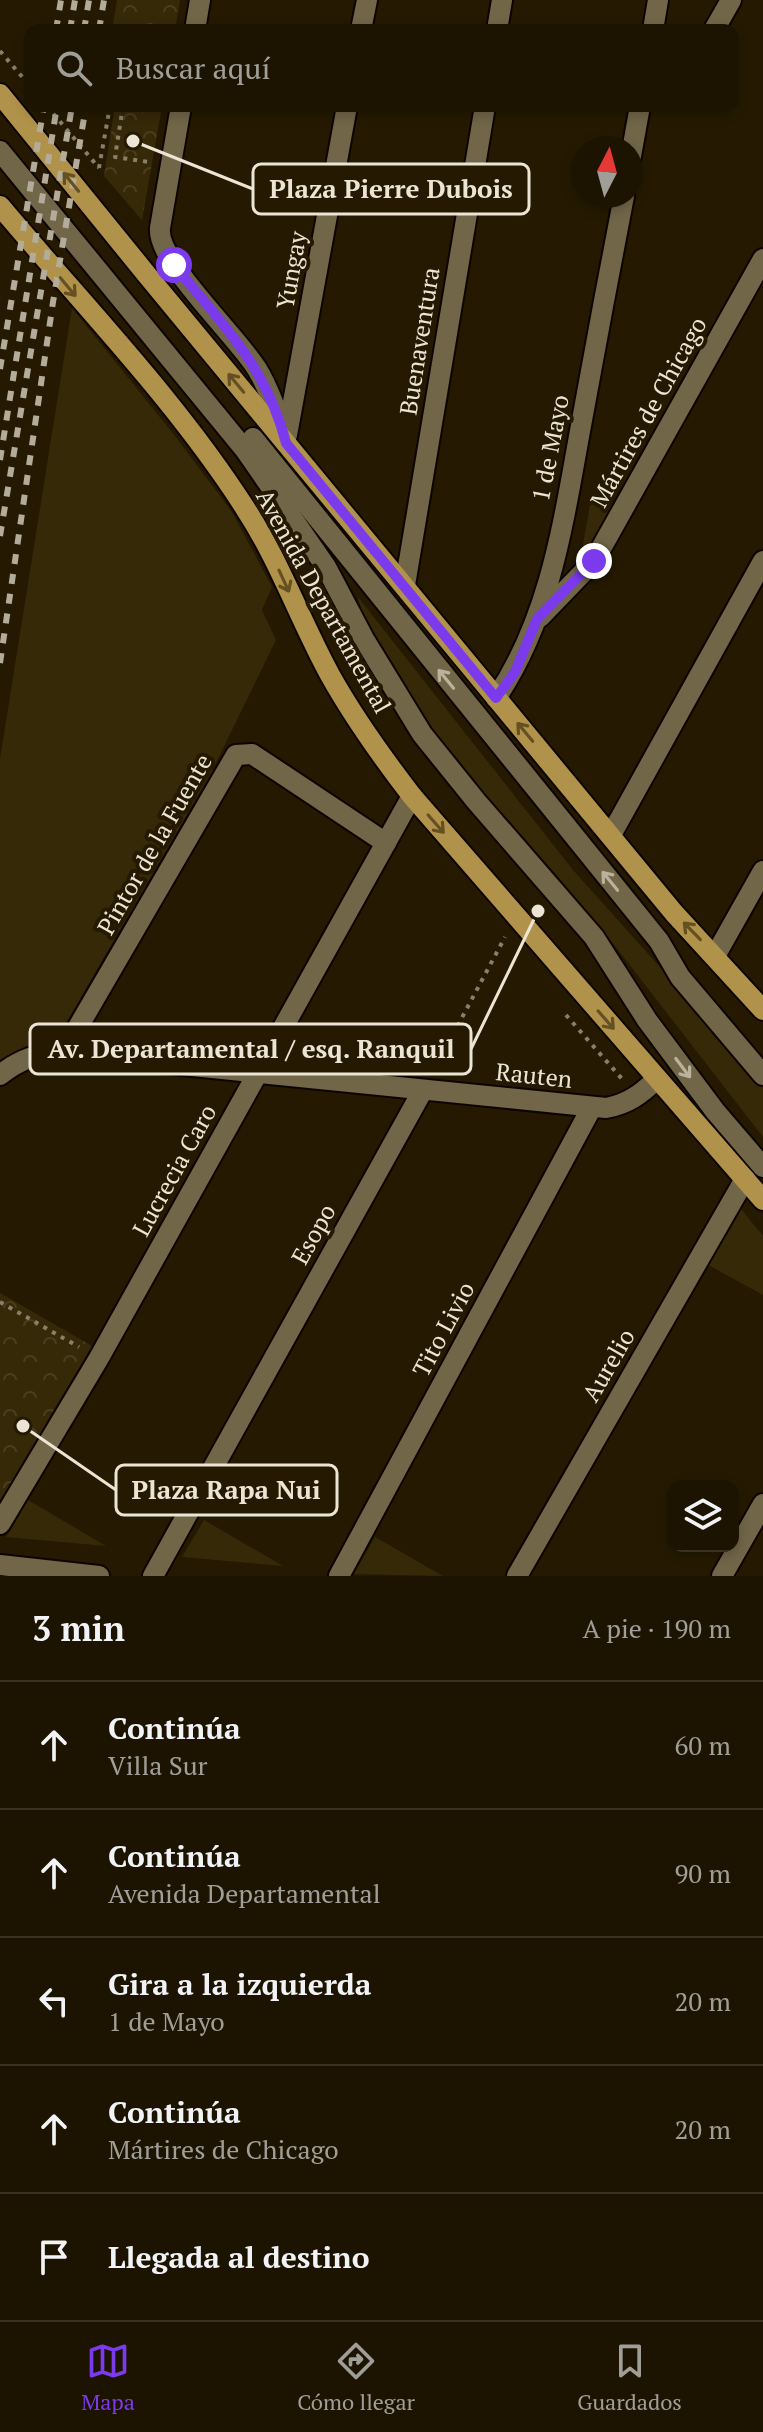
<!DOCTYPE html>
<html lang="es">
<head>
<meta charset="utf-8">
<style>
	body { margin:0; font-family:"PT Serif",serif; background:#292110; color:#f1f3f6 }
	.controls { position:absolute; right:24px; bottom:24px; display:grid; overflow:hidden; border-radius:16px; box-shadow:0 4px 12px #0003 }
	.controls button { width:72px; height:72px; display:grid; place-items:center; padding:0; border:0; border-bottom:2px solid #3a3323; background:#1c1401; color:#f1f3f6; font:40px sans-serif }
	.compass { position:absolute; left:571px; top:136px; width:72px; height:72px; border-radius:50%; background:#1c1401; box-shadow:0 4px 12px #0003; rotate:6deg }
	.stop { position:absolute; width:24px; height:24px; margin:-18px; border:6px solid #7c3aed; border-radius:50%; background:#fff }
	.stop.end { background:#7c3aed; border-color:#fff; box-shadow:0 2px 8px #0008 }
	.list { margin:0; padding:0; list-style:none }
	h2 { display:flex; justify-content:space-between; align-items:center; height:104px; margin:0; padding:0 32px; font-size:34px }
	h2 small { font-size:26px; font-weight:400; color:#a09e99 }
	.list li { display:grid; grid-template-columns:52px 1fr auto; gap:24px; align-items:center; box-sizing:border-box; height:128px; padding:0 32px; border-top:2px solid #3a3323 }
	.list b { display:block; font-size:30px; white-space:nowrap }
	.list p { margin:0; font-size:26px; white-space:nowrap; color:#a09e99 }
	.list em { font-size:26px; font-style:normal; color:#a09e99 }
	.icon { flex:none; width:44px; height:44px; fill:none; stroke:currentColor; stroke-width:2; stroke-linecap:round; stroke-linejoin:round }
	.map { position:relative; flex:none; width:763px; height:1576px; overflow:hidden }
	.search { position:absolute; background:#1c1401; box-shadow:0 4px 12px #0003; left:24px; right:24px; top:24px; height:88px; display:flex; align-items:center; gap:20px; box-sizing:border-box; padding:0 28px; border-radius:16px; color:#a09e99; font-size:30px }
	.sheet { height:744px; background:#1c1401 }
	nav { display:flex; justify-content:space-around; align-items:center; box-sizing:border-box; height:112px; border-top:2px solid #3a3323; background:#1c1401; font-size:22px; color:#a09e99 }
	nav a { display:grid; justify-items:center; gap:4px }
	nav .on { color:#7c3aed }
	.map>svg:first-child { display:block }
	.grass { fill:#362908 }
	.park { fill:url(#park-crowns) }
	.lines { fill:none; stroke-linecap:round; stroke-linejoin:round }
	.minor-casing { stroke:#0d0500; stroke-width:24 }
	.major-casing { stroke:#0d0500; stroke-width:24 }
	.path { stroke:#89806b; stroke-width:4; stroke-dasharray:4 6; stroke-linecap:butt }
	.minor { stroke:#726649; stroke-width:20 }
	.major { stroke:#b0924a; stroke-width:20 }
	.rail { stroke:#b4ac9a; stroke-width:6; stroke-dasharray:10 10; stroke-linecap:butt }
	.oneway { stroke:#645022 }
	.oneway2 { stroke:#bbb29d }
	.route { stroke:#7c3aed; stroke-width:10 }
	.labels { text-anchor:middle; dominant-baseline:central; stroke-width:8; stroke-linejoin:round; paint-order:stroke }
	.street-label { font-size:24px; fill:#ece5d5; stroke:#251a01 }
	.leader { fill:none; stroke:#ece5d5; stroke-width:3 }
	.callout-dot { fill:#ece5d5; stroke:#251a01; stroke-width:3 }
	.callout { fill:#251a01; stroke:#ece5d5; stroke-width:3 }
	.callout-label { font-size:26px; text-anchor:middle; font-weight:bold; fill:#ece5d5 }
</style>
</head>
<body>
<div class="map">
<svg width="763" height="1576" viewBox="0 0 763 1576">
	<defs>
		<pattern id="park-crowns" width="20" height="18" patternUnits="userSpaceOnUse" patternTransform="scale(2)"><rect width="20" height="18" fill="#362908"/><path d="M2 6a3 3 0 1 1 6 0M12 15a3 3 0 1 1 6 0" fill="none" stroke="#4a3e1f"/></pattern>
	</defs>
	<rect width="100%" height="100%" fill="#251a01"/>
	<!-- grass -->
	<g class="grass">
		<polygon points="72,308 175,436 232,512 272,587 262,610 276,640 211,773 63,1028 0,1060 0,759"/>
		<polygon points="591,500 616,509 579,567"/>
		<polygon points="358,597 573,870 763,1082 763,1137 615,946 559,878 447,751 364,624"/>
		<polygon points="736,1203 763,1236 763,1295 703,1262"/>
		<polygon points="28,1500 106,1546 6,1537"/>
		<polygon points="204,1520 283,1566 182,1557"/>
		<polygon points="375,1537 443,1576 354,1574"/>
	</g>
	<!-- park -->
	<g class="park">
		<polygon points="117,0 180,0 175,30 112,30"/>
		<polygon points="115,106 162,106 142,220 104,176"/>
		<polygon points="0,1293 92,1346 0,1505"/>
	</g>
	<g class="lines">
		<!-- minor casing -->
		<g class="minor-casing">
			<g id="minor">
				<polyline points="195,30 200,0"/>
				<polyline points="361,30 367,0"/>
				<polyline points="497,30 502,0"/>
				<polyline points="653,30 658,0"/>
				<polyline points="714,30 731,0"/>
				<path d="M181,106l-21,122c-4,33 77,108 97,141 14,23 22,48 29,74"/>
				<polyline points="0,151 246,451 326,567 364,639 422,734 476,801 594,937 647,1020 715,1111 763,1167"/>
				<polyline points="631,156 640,106"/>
				<polyline points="287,435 347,106"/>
				<polyline points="253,438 659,941 680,977 763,1075"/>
				<polyline points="405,585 485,106"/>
				<polyline points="540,617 594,561 763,259"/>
				<path d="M496,698c54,-80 67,-174 84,-267 14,-78 29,-157 44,-235"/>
				<polyline points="611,835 763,561"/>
				<polyline points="715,956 763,871"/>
				<polyline points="63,1053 236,755 252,754 386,843"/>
				<path d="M0,1075c20,-16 38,-22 63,-22l543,55c22,-4 35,-14 51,-29"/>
				<polyline points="0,1524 99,1358 412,796"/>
				<polyline points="0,1565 99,1576"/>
				<polyline points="153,1576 423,1090"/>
				<polyline points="339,1576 592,1107"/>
				<polyline points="517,1576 745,1179"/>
				<polyline points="722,1576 763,1504"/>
			</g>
		</g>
		<!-- major casing -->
		<g class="major-casing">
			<g id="major">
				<polyline points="0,94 147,275 674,913 763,1010"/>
				<path d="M0,206c83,99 175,193 245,302 34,52 55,112 85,167 24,43 52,82 82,121l351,404"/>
			</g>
		</g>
		<!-- path -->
		<g class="path">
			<polyline points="0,51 30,86"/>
			<polyline points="47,106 99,168"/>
			<polyline points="123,106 115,157 149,162"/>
			<polyline points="99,168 110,106"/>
			<polyline points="566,1015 623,1080"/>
			<polyline points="434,1070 505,937"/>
			<polyline points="0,1302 79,1347"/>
		</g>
		<!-- minor -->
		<use href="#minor" class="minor"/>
		<!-- major -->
		<use href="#major" class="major"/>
		<!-- rail -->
		<g class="rail">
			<polyline points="56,30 61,0"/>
			<polyline points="70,30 75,0"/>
			<polyline points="84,30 89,0"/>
			<polyline points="99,30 104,0"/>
			<polyline points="0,369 44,106"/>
			<polyline points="0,460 57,106"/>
			<polyline points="0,536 72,106"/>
			<polyline points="0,663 53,302 86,106"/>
		</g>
	</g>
	<!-- one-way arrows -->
	<defs><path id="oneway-shaft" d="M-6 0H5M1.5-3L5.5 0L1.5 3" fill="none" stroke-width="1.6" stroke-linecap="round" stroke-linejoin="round" transform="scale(2)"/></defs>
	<g class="oneway">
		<use href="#oneway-shaft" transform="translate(71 182) rotate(-129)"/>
		<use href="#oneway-shaft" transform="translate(68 287) rotate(50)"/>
		<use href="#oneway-shaft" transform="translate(236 383) rotate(-130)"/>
		<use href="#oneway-shaft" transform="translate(284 581) rotate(65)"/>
		<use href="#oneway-shaft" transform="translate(525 732) rotate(-130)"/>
		<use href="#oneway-shaft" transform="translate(436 824) rotate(49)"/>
		<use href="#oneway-shaft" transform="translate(692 931) rotate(-134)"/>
		<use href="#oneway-shaft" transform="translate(606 1020) rotate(49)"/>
	</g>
	<g class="oneway2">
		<use href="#oneway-shaft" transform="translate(446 679) rotate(-129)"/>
		<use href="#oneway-shaft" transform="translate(610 881) rotate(-129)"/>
		<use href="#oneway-shaft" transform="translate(683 1068) rotate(53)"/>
	</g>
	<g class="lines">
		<!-- route -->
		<path class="route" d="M174,265c49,60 92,101 112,178l210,255 19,-26 22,-53 57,-58"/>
	</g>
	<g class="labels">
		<!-- street labels -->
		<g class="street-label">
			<text transform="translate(291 270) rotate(-80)">Yungay</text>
			<text transform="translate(419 341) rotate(-81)">Buenaventura</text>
			<text transform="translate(648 412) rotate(-61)">Mártires de Chicago</text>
			<text transform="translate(550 448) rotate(-79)">1 de Mayo</text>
			<text transform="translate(324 601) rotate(61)">Avenida Departamental</text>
			<text transform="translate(154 844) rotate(-60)">Pintor de la Fuente</text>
			<text transform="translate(534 1075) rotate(6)">Rauten</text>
			<text transform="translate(174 1170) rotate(-61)">Lucrecia Caro</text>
			<text transform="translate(313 1234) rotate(-61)">Esopo</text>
			<text transform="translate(443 1329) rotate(-62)">Tito Livio</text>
			<text transform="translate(608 1365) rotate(-60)">Aurelio</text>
		</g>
	</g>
	<!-- callouts -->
	<path class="leader" d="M133 141L253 189M538 911L471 1049M23 1426L116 1490"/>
	<g class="callout-dot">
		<circle cx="133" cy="141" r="8"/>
		<circle cx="538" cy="911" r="8"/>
		<circle cx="23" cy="1426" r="8"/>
	</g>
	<g class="callout">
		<rect x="253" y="164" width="276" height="50" rx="8"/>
		<rect x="30" y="1024" width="441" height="50" rx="8"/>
		<rect x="116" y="1465" width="221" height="50" rx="8"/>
	</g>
	<g class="callout-label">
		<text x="391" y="198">Plaza Pierre Dubois</text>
		<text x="251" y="1058">Av. Departamental / esq. Ranquil</text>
		<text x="226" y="1499">Plaza Rapa Nui</text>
	</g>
</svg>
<div class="controls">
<button><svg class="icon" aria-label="layers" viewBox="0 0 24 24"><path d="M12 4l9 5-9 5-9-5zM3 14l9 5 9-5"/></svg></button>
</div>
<svg class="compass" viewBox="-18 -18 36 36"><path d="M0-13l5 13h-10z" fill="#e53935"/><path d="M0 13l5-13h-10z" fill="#a09e99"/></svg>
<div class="stop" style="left:174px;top:265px"></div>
<div class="stop end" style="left:594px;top:561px"></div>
<div class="search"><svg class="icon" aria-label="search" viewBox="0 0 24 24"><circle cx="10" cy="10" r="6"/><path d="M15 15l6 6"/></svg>Buscar aquí</div>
</div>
<section class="sheet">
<h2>3 min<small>A pie · 190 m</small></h2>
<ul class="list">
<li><svg class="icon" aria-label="ahead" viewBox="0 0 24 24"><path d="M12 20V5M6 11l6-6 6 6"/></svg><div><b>Continúa</b><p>Villa Sur</p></div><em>60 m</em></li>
<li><svg class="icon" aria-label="ahead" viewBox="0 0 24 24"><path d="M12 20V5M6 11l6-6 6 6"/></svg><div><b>Continúa</b><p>Avenida Departamental</p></div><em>90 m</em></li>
<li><svg class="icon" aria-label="left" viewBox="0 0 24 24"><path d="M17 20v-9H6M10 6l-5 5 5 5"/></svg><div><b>Gira a la izquierda</b><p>1 de Mayo</p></div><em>20 m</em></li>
<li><svg class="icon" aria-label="ahead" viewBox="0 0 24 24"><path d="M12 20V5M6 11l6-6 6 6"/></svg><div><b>Continúa</b><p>Mártires de Chicago</p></div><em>20 m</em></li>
<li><svg class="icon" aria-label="arrive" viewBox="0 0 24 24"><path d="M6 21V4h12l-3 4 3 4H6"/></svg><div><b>Llegada al destino</b></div></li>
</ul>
</section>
<nav>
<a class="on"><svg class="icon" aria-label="map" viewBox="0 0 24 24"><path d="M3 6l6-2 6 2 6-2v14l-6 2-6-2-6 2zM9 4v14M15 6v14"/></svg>Mapa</a>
<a><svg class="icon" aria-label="directions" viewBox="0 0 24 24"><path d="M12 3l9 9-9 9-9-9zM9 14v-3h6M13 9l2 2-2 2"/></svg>Cómo llegar</a>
<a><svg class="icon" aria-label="saved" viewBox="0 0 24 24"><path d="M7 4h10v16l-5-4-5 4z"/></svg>Guardados</a>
</nav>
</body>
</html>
